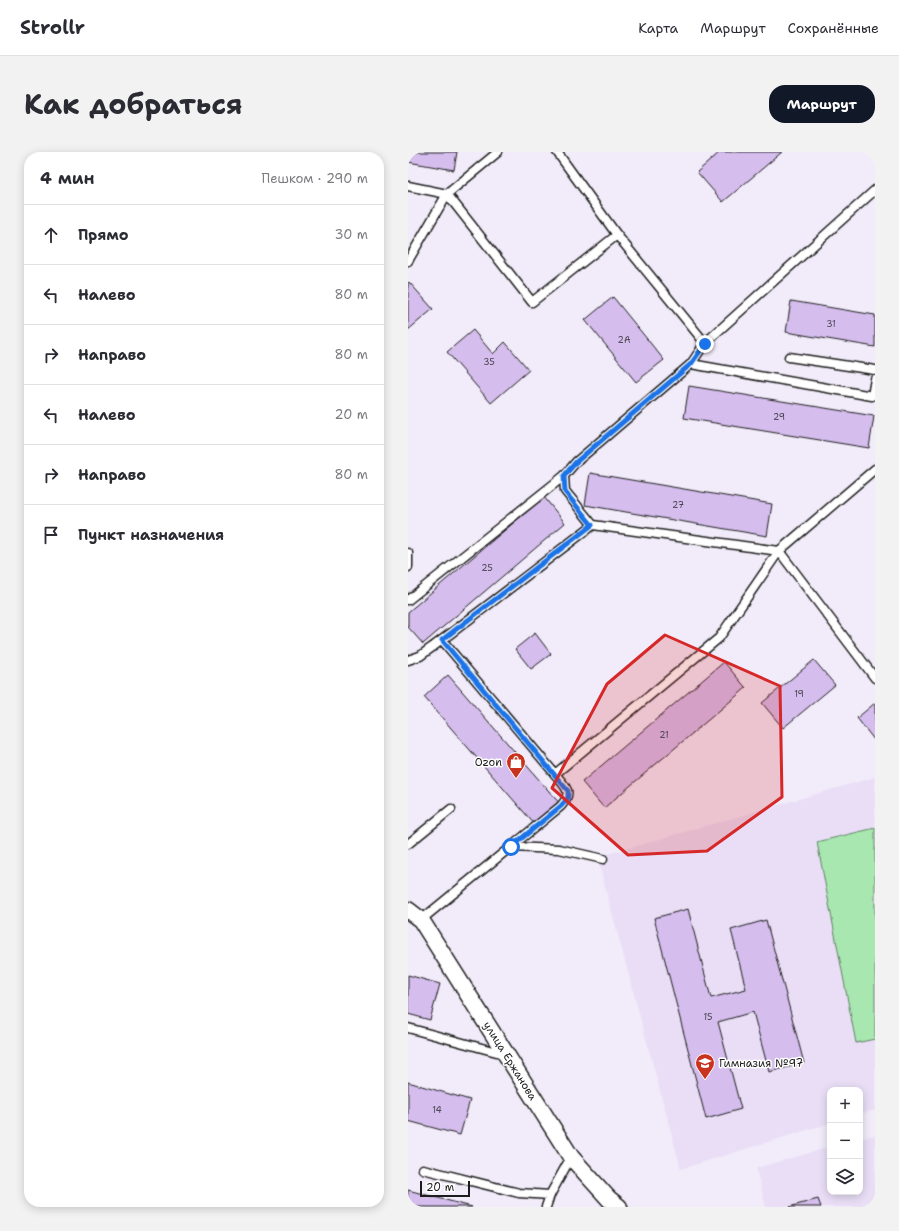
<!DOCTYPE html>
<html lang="ru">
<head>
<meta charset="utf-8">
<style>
	body { margin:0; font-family:"Shantell Sans",sans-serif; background:#f2f2f3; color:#2b2b33 }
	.controls { position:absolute; right:12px; bottom:12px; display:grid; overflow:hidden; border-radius:8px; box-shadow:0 2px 10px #0003 }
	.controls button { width:36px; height:36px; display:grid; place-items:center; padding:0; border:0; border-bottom:1px solid #e1e1e2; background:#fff; color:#2b2b33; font:20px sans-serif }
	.scale { position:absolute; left:12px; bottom:10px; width:50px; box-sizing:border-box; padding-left:4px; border:2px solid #1c1c1c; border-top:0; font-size:11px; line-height:14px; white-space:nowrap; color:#1c1c1c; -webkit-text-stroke:3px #fff; paint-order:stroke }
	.stop { position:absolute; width:12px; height:12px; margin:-9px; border:3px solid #1a73e8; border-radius:50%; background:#fff }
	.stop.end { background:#1a73e8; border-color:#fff; box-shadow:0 1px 4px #0008 }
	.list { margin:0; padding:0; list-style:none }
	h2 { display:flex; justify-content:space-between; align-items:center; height:52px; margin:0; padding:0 16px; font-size:17px }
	h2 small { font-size:13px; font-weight:400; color:#7c7c81 }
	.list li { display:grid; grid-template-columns:26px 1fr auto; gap:12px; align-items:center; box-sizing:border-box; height:60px; padding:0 16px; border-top:1px solid #e1e1e2 }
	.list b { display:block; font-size:15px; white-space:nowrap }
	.list em { font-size:13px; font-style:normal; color:#7c7c81 }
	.icon { flex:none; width:22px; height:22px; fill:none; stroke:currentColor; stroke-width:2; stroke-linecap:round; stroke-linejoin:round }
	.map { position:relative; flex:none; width:467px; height:1055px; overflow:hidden; border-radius:16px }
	header { display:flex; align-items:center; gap:24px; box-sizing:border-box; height:56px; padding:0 20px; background:#fff; border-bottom:1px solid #e1e1e2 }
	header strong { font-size:19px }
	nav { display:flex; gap:22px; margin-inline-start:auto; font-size:14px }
	.intro { display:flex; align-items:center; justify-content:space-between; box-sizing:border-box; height:96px; padding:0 24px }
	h1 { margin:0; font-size:28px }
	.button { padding:10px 18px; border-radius:16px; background:#111827; color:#fff; font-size:14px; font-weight:700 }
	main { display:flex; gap:24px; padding:0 24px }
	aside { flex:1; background:#fff; border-radius:16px; box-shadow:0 2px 10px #0003 }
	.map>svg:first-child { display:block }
	.built { fill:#e9def6 }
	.green { fill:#a8e7af; stroke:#628266 }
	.building { fill:#d5beee; stroke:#1c1c1c }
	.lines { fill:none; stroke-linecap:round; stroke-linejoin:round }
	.lane-casing { stroke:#1c1c1c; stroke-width:11 }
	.street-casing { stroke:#1c1c1c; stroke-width:19 }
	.lane { stroke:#fff; stroke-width:8 }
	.street { stroke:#fff; stroke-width:16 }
	.route { stroke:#1a73e8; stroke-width:5 }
	.marked { fill:#d62828; fill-opacity:0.2; stroke:#d62828; stroke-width:3; stroke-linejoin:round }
	.labels { text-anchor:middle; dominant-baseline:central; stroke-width:3; stroke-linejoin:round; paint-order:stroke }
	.number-label { font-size:9px; fill:#4a4450 }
	.poi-label { font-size:11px; fill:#1c1c1c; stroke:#fff; text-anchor:end }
	.street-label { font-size:11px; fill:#1c1c1c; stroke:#fff }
</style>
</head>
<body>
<header>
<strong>Strollr</strong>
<nav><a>Карта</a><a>Маршрут</a><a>Сохранённые</a></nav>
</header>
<div class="intro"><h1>Как добраться</h1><a class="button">Маршрут</a></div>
<main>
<aside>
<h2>4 мин<small>Пешком · 290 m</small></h2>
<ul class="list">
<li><svg class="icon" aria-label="ahead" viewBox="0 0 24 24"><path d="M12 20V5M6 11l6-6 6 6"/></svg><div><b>Прямо</b></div><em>30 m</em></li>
<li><svg class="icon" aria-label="left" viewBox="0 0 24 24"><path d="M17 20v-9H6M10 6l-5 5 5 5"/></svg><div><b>Налево</b></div><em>80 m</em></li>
<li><svg class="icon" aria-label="right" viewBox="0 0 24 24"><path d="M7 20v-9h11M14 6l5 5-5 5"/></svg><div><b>Направо</b></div><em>80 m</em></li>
<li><svg class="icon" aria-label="left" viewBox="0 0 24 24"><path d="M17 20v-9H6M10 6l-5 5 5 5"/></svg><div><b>Налево</b></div><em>20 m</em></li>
<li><svg class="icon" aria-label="right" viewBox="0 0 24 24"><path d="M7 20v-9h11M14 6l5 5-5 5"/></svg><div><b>Направо</b></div><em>80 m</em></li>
<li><svg class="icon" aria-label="arrive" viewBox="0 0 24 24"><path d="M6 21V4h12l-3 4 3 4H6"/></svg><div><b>Пункт назначения</b></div></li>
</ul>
</aside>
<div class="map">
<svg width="467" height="1055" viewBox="0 0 467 1055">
	<rect width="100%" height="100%" fill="#f2ecfa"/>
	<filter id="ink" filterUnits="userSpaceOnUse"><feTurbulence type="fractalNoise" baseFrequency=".025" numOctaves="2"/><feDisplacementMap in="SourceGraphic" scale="8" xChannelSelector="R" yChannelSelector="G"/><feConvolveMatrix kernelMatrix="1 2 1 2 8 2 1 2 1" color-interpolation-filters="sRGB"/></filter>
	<g filter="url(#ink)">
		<!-- built -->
		<g class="built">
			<polygon points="467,625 467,958 452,962 452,938 422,938 422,971 273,1017 189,705"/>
			<polygon points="467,983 467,1055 358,1055 348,1016 422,995 422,1040 452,1040 452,987"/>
		</g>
		<!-- green -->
		<polygon class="green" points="467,676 467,887 448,891 409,690"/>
		<!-- building -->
		<g class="building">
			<polygon points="0,0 49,0 46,18 0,10"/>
			<polygon points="312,0 374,0 315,50 289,20"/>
			<polygon points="1,130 25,157 0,178 0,131"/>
			<polygon points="205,145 256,208 228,230 177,168"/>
			<polygon points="383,149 467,163 467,195 378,180"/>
			<polygon points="65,178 85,202 97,190 121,218 83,251 39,200"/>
			<polygon points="281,234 466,264 461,296 276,266"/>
			<polygon points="182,321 364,352 359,384 177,353"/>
			<polygon points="136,345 157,371 15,492 0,475 0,460"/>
			<polygon points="127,481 143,502 123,517 107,497"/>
			<polygon points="406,508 427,533 375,576 354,551"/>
			<polygon points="316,510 338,536 196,656 174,630"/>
			<polygon points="40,523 153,653 128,674 16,545"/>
			<polygon points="467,551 467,589 449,566"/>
			<polygon points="280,757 303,846 338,837 323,778 358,768 396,911 361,920 345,860 310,870 333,957 298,967 246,766"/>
			<polygon points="0,823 32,832 22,868 0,862"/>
			<polygon points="0,930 62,948 52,983 0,969"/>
			<polygon points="0,1038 64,1055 0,1055"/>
			<polygon points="410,1047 413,1055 381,1055"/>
		</g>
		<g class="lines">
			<!-- lane casing -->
			<g class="lane-casing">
				<g id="lane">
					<polyline points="149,0 209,83 297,191"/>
					<polyline points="0,34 39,42 90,0"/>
					<polyline points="0,109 39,42 124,150 209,83"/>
					<polyline points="381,205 467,218"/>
					<polyline points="283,212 464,244 467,227"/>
					<polyline points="185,373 157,339 156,324 168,310 283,212 297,191 467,38"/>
					<polyline points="0,401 0,415"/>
					<polyline points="0,448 156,324"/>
					<polyline points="0,508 12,504 34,488"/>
					<polyline points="467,526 371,399 185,373 34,488 147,622 311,486 371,399 467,317"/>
					<polyline points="0,692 43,657"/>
					<polyline points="103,695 151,697 195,707"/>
					<path d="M13,768l140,-114c13,-15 4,-19 -6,-32"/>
					<polyline points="0,876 96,902"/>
					<polyline points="15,1017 111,1041 142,1043"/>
					<polyline points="138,1055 142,1043 163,1005"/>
				</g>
			</g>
			<!-- street casing -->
			<g class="street-casing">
				<polyline id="street" points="0,758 13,768 163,1005 201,1047 211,1055"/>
			</g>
			<!-- lane -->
			<use href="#lane" class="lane"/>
			<!-- street -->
			<use href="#street" class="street"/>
		</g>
	</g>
	<g class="lines" filter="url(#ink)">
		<!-- route -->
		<polyline class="route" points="103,695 153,654 160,646 160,639 34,488 184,373 157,340 156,324 168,310 283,212 297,192"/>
	</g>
	<!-- marked area -->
	<path class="marked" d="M257,483l115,51 2,111 -75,54 -79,4 -76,-67 55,-104z"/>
	<!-- icons -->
	<defs>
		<g id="shop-pin" transform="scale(1)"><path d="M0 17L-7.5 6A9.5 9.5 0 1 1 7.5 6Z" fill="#c8321e" stroke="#fff"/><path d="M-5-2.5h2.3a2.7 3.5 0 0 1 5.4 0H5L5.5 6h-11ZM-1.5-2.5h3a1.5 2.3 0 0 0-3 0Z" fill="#fff"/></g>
		<g id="school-pin" transform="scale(1)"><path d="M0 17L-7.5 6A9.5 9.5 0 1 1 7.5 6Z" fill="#c8321e" stroke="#fff"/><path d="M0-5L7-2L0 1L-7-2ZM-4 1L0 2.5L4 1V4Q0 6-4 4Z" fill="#fff"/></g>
	</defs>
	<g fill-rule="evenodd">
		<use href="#shop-pin" x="108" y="610"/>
		<use href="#school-pin" x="297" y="911"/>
	</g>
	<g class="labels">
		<!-- number labels -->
		<g class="number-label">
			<text x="423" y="172">31</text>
			<text x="216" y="188">2А</text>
			<text x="81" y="210">35</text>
			<text x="371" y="265">29</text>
			<text x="270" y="353">27</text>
			<text x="79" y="416">25</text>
			<text x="391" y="542">19</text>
			<text x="256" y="583">21</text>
			<text x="300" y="865">15</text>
			<text x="29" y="958">14</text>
		</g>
		<!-- poi labels -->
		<g class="poi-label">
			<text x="94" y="610">Ozon</text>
			<text x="311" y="911" text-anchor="start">Гимназия №97</text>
		</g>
		<!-- street labels -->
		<g class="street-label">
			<text transform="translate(102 909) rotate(58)">улица Ержанова</text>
		</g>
	</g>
</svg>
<div class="controls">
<button>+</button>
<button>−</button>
<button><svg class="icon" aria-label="layers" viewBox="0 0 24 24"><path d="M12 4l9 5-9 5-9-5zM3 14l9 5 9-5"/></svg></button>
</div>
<div class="scale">20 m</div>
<div class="stop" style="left:103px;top:695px"></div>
<div class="stop end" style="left:297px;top:192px"></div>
</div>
</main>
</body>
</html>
